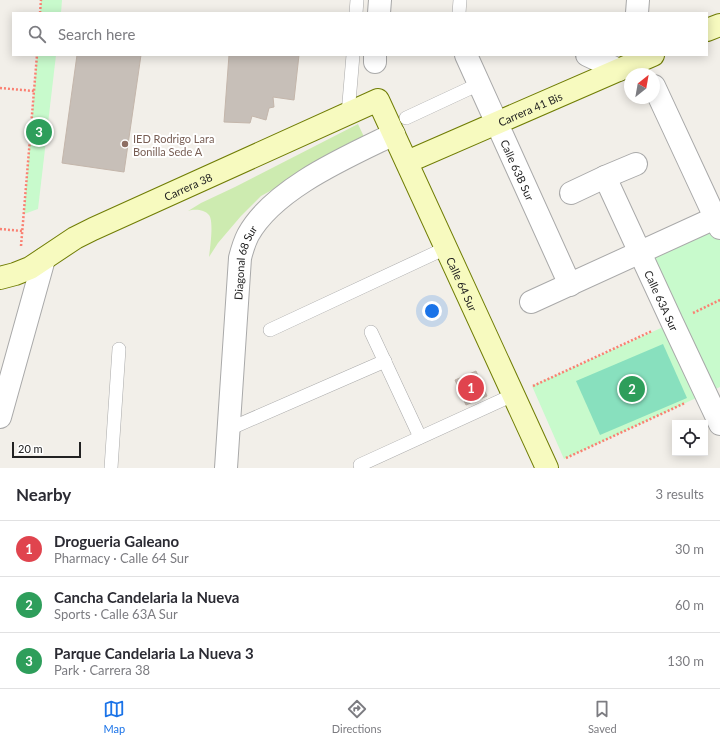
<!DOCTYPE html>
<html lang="en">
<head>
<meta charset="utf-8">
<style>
	body { margin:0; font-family:Lato,sans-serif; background:#f2f2f3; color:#2b2b33 }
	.controls { position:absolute; right:12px; bottom:12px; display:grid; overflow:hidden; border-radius:0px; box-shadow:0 2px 10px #0003 }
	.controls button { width:36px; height:36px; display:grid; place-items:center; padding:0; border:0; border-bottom:1px solid #e1e1e2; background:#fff; color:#2b2b33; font:20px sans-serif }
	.compass { position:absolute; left:624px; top:68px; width:36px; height:36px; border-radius:50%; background:#fff; box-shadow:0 2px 10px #0003; rotate:31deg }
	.scale { position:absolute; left:12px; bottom:10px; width:69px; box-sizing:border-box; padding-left:4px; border:2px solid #222; border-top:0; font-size:11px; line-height:14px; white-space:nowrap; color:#222; -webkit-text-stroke:3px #fff; paint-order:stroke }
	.you { position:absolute; left:432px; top:311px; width:14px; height:14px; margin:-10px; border:3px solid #fff; border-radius:50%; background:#1a73e8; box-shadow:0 0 0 6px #1a73e833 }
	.badge { display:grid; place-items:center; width:26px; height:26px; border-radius:50%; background:#1a73e8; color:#fff; font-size:13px; font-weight:700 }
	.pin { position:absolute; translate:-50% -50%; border:2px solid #fff; box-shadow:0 1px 4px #0006 }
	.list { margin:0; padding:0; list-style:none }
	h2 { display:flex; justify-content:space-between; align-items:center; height:52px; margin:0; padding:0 16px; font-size:17px }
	h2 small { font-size:13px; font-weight:400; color:#7c7c81 }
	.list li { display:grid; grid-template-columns:26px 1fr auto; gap:12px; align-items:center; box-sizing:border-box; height:56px; padding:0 16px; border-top:1px solid #e1e1e2 }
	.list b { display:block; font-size:15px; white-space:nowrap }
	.list p { margin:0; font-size:13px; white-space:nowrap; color:#7c7c81 }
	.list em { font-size:13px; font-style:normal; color:#7c7c81 }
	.icon { flex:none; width:22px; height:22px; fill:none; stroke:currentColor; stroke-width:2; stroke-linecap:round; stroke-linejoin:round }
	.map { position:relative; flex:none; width:720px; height:468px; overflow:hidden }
	.search { position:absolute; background:#fff; box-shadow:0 2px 10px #0003; left:12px; right:12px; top:12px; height:44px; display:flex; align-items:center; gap:10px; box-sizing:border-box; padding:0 14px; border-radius:0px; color:#7c7c81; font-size:15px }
	.sheet { height:220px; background:#fff }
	nav { display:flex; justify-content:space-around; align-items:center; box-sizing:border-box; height:56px; border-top:1px solid #e1e1e2; background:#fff; font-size:11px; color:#7c7c81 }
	nav a { display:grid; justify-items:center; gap:2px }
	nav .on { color:#1a73e8 }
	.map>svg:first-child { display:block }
	.grass { fill:#cdebb0 }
	.park { fill:#c8facc }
	.pitch { fill:#88e0be }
	.building { fill:#c7bfb8; stroke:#c4b6ab }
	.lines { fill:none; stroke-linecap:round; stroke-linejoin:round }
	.lane-casing { stroke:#a9a9a9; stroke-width:14 }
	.street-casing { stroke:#a9a9a9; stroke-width:24 }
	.secondary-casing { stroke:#707d05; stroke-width:24 }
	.path { stroke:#fa8072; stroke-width:2.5; stroke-dasharray:2 2; stroke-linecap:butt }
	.lane { stroke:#fff; stroke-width:13 }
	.street { stroke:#fff; stroke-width:22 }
	.secondary { stroke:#f7fabf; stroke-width:22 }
	.education-dot { fill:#8d6e63; stroke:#fff; stroke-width:1.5 }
	.labels { text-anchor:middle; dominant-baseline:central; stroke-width:4; stroke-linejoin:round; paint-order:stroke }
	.street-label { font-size:11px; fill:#222; stroke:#fff }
	.education-label { font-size:11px; fill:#785e54; stroke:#fff; text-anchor:start }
</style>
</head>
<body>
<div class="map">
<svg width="720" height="468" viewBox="0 0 720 468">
	<rect width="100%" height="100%" fill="#f2efe9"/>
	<!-- grass -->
	<path class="grass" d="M358,124l7,15 -104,57 -20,20 -23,27 -9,14c1,-8 5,-36 0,-42 -5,-6 -15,-6 -21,-4l13,-8 34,-16z"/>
	<!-- park -->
	<g class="park">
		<polygon points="41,0 62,0 61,13 40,13"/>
		<polygon points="37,55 56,55 38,209 24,214"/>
		<polygon points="720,228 720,387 564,459 532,386 672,323 640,252"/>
	</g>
	<!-- pitch -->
	<polygon class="pitch" points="663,344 687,398 600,435 576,381"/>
	<!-- building -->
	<g class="building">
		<polygon points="77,55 141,55 124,172 62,163"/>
		<polygon points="229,55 299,55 294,100 273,97 274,107 269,108 266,120 252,116 250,123 224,122"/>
		<polygon points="476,371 487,396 466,405 455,380"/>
	</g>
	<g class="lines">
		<!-- lane casing -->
		<g class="lane-casing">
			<g id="lane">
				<polyline points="356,13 357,0"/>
				<polyline points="459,13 460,0"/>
				<polyline points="348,114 353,55"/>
				<polyline points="406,118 479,84"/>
				<polyline points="270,330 446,248"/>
				<polyline points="371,332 420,437"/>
				<polyline points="229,429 385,361"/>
				<polyline points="360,465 513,395"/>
				<polyline points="111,468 119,349"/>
			</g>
		</g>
		<!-- street casing -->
		<g class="street-casing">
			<g id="street">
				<polyline points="379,13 380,0"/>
				<polyline points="637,13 638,0"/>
				<path id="s1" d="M466,55l104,230"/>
				<polyline points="587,55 619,70"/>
				<polyline points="375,62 375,55"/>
				<polyline points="654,86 720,228"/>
				<path id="s2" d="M605,177l67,145 48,102"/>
				<polyline points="571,193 605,177 636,164"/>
				<polyline points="531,302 715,218"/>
				<polyline points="0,417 44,259"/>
				<path id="s3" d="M226,468l14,-210c2,-8 4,-15 8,-23 26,-47 99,-78 146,-101"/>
			</g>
		</g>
		<!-- secondary casing -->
		<g class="secondary-casing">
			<g id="secondary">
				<polyline points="707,30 720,25"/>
				<path id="s4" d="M407,162l246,-107"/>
				<path id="s5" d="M0,278l15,-4 15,-6 45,-30 18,-9 285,-129 169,368"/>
			</g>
		</g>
		<!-- path -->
		<g class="path">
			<polyline points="40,13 41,0"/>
			<polyline points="0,88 34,91"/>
			<polyline points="0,229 22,231"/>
			<polyline points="21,246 37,55"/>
			<polyline points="693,313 720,300"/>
			<polyline points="533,386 652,331"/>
			<polyline points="566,458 685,403"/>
		</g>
		<!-- lane -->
		<use href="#lane" class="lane"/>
		<!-- street -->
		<use href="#street" class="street"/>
		<!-- secondary -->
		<use href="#secondary" class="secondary"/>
	</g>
	<!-- markers -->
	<circle class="education-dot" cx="125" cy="144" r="4"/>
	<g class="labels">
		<!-- street labels -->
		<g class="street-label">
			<text stroke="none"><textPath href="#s4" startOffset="134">Carrera 41 Bis</textPath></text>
			<text stroke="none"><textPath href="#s1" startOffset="126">Calle 63B Sur</textPath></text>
			<text stroke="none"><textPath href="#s5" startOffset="210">Carrera 38</textPath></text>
			<text stroke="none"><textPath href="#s3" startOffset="207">Diagonal 68 Sur</textPath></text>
			<text stroke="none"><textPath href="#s5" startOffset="621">Calle 64 Sur</textPath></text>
			<text stroke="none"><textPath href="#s2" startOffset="136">Calle 63A Sur</textPath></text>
		</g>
		<!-- education labels -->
		<g class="education-label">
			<text x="133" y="138">IED Rodrigo Lara<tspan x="133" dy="13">Bonilla Sede A</tspan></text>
		</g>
	</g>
</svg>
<div class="controls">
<button><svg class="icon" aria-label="locate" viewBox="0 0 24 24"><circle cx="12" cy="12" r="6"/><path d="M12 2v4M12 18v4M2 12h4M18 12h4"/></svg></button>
</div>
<svg class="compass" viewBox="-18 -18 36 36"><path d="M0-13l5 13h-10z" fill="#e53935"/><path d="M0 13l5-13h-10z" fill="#7c7c81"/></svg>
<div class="scale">20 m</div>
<div class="you"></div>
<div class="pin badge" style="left:471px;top:388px;background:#e0444e">1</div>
<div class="pin badge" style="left:632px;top:389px;background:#2e9e5b">2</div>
<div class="pin badge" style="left:39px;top:132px;background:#2e9e5b">3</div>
<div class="search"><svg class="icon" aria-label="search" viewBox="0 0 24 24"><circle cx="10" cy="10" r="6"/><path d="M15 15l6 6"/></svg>Search here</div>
</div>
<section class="sheet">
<h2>Nearby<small>3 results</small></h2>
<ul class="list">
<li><span class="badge" style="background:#e0444e">1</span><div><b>Drogueria Galeano</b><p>Pharmacy · Calle 64 Sur</p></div><em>30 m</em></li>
<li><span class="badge" style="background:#2e9e5b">2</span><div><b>Cancha Candelaria la Nueva</b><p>Sports · Calle 63A Sur</p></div><em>60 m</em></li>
<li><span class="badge" style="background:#2e9e5b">3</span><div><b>Parque Candelaria La Nueva 3</b><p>Park · Carrera 38</p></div><em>130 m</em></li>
</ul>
</section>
<nav>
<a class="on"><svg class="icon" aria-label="map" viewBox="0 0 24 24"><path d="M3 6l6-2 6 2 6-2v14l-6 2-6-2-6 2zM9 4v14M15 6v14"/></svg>Map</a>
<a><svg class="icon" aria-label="directions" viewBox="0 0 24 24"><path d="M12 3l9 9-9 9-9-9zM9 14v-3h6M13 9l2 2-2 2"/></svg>Directions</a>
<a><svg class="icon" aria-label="saved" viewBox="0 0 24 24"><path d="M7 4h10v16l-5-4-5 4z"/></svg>Saved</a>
</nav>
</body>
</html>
